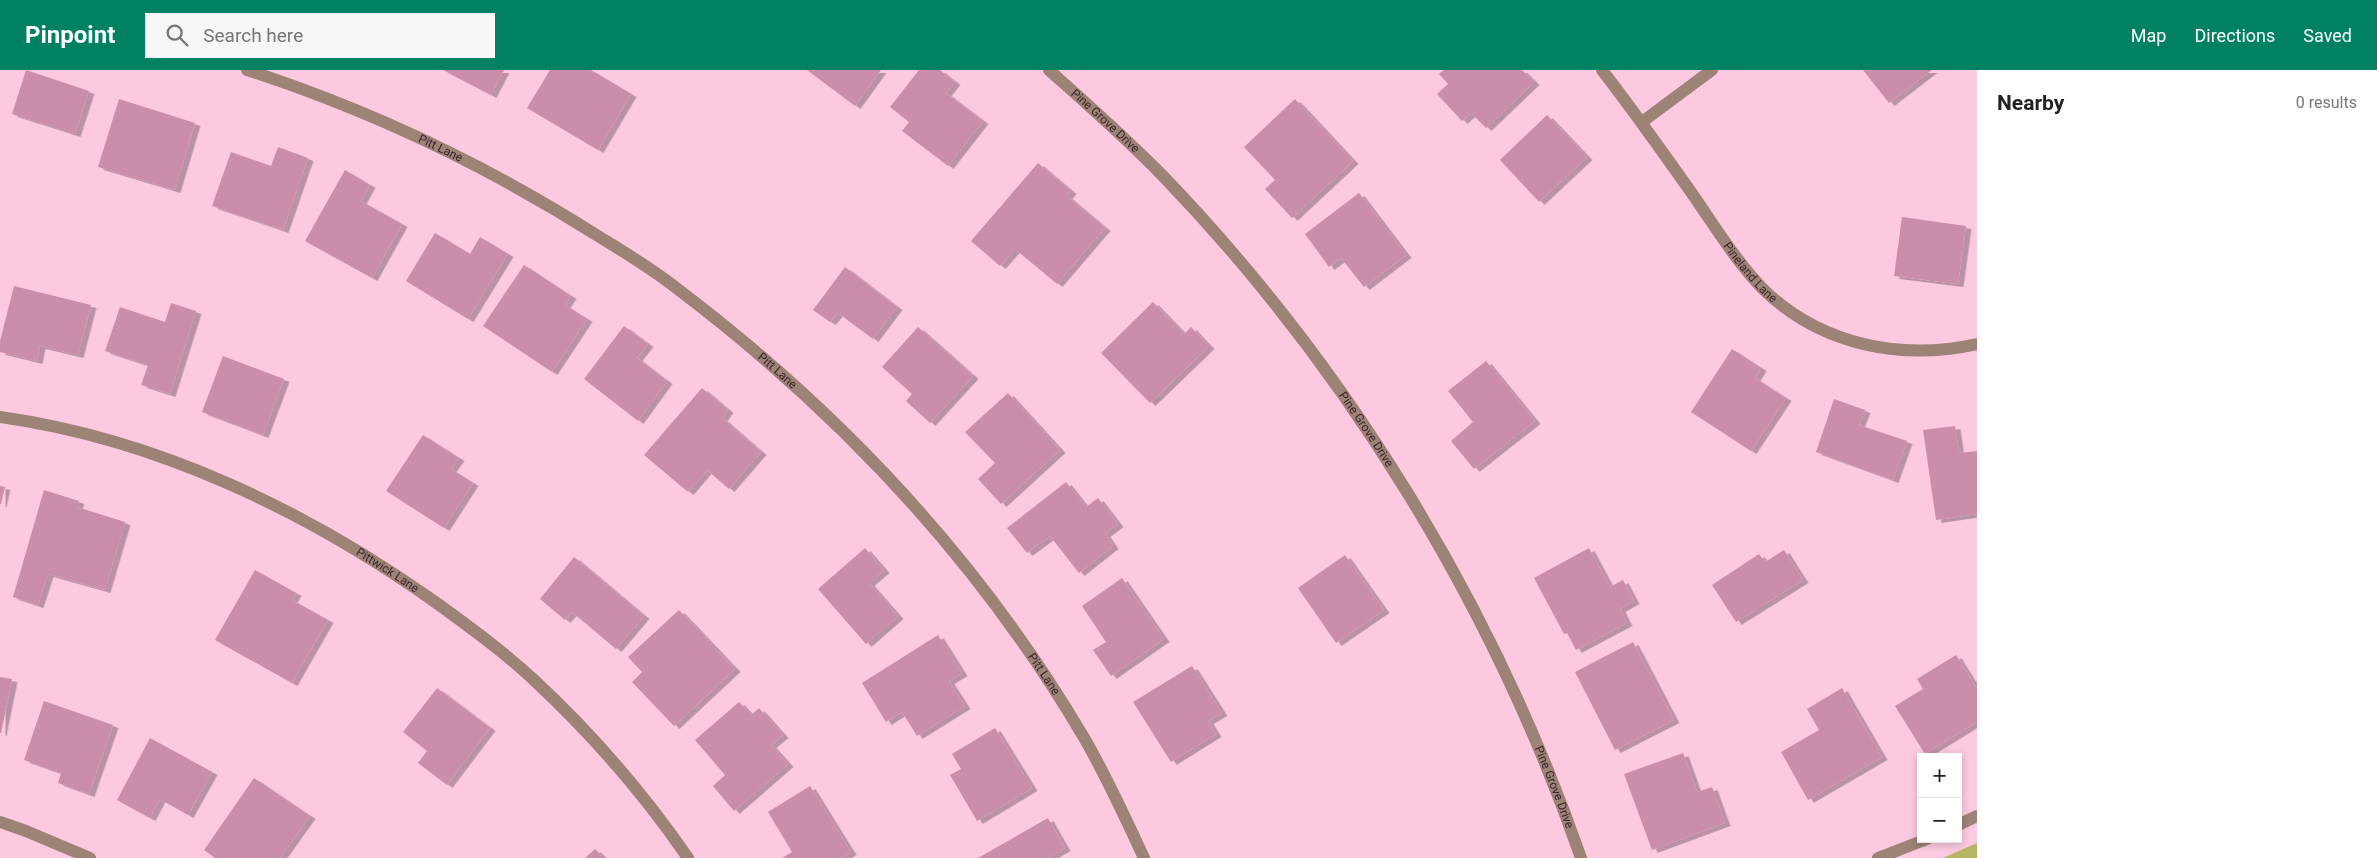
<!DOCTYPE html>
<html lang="en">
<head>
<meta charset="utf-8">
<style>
	body { margin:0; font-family:Roboto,sans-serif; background:#f6f6f6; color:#222 }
	.controls { position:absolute; right:15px; bottom:15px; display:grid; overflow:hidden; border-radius:0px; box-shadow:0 2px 8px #0003 }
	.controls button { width:45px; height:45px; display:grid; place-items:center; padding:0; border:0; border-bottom:1px solid #e0e0e0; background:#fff; color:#222; font:25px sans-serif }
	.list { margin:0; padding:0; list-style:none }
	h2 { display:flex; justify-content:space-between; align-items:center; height:65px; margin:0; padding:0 20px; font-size:21px }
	h2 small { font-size:16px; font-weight:400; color:#767676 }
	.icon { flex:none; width:28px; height:28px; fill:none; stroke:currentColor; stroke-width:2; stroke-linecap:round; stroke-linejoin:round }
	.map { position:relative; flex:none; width:1977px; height:788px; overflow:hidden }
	header { display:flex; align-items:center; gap:30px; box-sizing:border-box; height:70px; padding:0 25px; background:#008162; color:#fff }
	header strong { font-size:24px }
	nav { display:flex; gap:28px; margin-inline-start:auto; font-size:18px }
	.search { width:350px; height:45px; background:#f6f6f6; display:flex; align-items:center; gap:12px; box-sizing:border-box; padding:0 18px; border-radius:0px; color:#767676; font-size:19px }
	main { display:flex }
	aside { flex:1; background:#fff }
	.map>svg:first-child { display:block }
	.green { fill:#b5b564 }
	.building { fill:#ca8eab; filter:url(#shadow) }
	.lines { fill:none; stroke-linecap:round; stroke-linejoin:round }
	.minor { stroke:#9d8376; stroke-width:12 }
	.labels { text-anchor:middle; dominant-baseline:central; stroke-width:5; stroke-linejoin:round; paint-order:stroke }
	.street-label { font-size:12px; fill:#3b232f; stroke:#f9dfeb }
</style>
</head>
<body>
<header>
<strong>Pinpoint</strong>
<div class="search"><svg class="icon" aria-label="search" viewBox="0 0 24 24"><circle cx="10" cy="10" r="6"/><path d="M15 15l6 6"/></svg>Search here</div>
<nav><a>Map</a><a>Directions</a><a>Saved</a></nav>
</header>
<main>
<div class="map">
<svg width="1977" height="788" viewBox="0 0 1977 788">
	<defs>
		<filter id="shadow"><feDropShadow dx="5.5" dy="3" stdDeviation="0" flood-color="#0004"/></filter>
	</defs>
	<rect width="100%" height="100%" fill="#fcc9e1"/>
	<!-- green -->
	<polygon class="green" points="1977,773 1977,788 1943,788"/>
	<!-- building -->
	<g class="building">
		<polygon points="26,0 89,21 75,64 12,44"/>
		<polygon points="443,0 504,0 491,25"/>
		<polygon points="550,0 591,0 631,24 598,80 527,38"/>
		<polygon points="807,0 881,0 855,36"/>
		<polygon points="919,0 940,0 955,12 946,23 983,51 948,96 902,61 909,52 890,37"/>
		<polygon points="1444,0 1522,0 1534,12 1486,58 1471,43 1462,51 1437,24 1448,14 1439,4"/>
		<polygon points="1863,0 1932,0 1889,33"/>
		<polygon points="119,29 195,53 175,120 98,97"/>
		<polygon points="1295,29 1353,91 1292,148 1265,119 1275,110 1244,77"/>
		<polygon points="1547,45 1587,87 1539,132 1500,90"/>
		<polygon points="278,77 308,88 283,160 212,136 231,82 271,96"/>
		<polygon points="1038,93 1071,121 1067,126 1105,158 1057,214 1015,179 1000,196 971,171"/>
		<polygon points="345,100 370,115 361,131 402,154 372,208 305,171"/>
		<polygon points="1359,123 1406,185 1364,217 1341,188 1329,197 1305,164"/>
		<polygon points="1902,147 1966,156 1958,214 1894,206"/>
		<polygon points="435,163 470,184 480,167 508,184 468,249 406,211"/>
		<polygon points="524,195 571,226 565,235 587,249 552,302 483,256"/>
		<polygon points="845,197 897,237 873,269 838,243 830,252 813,240"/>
		<polygon points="14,216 91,235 78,285 40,276 37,291 0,282 0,271"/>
		<polygon points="1153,232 1184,264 1191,257 1209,276 1150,333 1101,283"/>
		<polygon points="171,233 196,241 170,324 141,315 148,295 105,281 120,237 165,252"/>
		<polygon points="624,256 648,274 637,288 667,311 638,351 584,309"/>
		<polygon points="918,257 973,306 930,353 906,331 912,324 882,297"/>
		<polygon points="1732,279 1761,298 1755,308 1786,328 1751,381 1691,342"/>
		<polygon points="223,286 284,309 263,365 202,342"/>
		<polygon points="1486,291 1535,351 1474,399 1451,371 1473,352 1448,321"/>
		<polygon points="702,318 728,340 722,348 761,382 729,419 707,400 688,422 644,385"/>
		<polygon points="1008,323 1060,380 1001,434 978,409 995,393 965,362"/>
		<polygon points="1834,329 1865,340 1859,355 1907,371 1893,410 1816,382"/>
		<polygon points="1955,356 1959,383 1977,381 1977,444 1936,450 1923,360"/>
		<polygon points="423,365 459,388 451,399 473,413 444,458 386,421"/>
		<polygon points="1066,412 1086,437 1098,428 1118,454 1105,464 1113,476 1079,503 1050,466 1027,483 1007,458"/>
		<polygon points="0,416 5,417 1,434 0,434"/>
		<polygon points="44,420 79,431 77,437 125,452 105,520 48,504 38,535 13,527"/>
		<polygon points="865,478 884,500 869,513 898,546 866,574 818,519"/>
		<polygon points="1589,478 1610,517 1623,510 1634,531 1620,539 1627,553 1576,580 1567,563 1564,564 1534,508"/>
		<polygon points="1784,480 1803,510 1736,552 1712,515 1759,484 1765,492"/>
		<polygon points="1345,485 1384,540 1336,573 1298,518"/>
		<polygon points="574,487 644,546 616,579 572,542 565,550 540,529"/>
		<polygon points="255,500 296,523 292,530 328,550 292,613 215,570"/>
		<polygon points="1122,508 1164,569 1111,606 1093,580 1106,572 1082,536"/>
		<polygon points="679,540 735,599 674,656 632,612 642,602 628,587"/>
		<polygon points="938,565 962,603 949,611 965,636 917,666 902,642 886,652 862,613"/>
		<polygon points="1633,572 1674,650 1615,680 1575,602"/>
		<polygon points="1956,585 1977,619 1977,652 1925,684 1895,636 1923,619 1917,609"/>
		<polygon points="1192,596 1222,643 1208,651 1216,664 1171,692 1133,632"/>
		<polygon points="0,607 12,609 1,663 0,663"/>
		<polygon points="437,618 490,658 447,715 418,693 427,681 403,662"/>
		<polygon points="1842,618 1882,687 1808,730 1781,682 1819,660 1807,639"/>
		<polygon points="44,631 113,655 89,724 58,713 61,703 24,690"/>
		<polygon points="739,632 751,645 759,638 783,665 771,675 788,694 734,741 713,716 725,705 695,670"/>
		<polygon points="995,658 1032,718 977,751 950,705 961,699 952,684"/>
		<polygon points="150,668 212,702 188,745 160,729 150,748 117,730"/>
		<polygon points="1683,683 1697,722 1712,717 1725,753 1652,780 1624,704"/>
		<polygon points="254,708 310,746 280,788 215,788 204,780"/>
		<polygon points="810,716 851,782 842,788 782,788 792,782 768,742"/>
		<polygon points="1048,748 1065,778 1048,788 978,788"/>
		<polygon points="595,779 604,788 585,788"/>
	</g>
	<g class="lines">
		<!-- minor -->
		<g class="minor">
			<path id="s1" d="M247,0c123,40 241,96 351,166 26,16 53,32 77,51 163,123 304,273 408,449 23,39 42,81 61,122"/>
			<path id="s2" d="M1049,0c38,34 77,68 113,105 186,193 331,430 419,683"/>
			<path id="s3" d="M1602,0c31,40 60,81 89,122 23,33 44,68 72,97 57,56 138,72 214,55"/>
			<polyline points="1642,52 1712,0"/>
			<path id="s4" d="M0,347c158,22 309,95 438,187 33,24 66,48 96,76 57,53 110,114 154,178"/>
			<polyline points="0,752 26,761 90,788"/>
			<polyline points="1958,755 1977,746"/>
			<polyline points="1878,788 1927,769"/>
		</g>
	</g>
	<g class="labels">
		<!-- street labels -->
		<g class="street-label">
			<text stroke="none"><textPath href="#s2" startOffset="76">Pine Grove Drive</textPath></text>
			<text stroke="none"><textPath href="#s1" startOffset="209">Pitt Lane</textPath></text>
			<text stroke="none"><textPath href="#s3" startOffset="251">Pineland Lane</textPath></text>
			<text stroke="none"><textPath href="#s1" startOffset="614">Pitt Lane</textPath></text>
			<text stroke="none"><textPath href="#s2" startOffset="481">Pine Grove Drive</textPath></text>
			<text stroke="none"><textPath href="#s4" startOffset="420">Pittwick Lane</textPath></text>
			<text stroke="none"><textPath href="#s1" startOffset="1019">Pitt Lane</textPath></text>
			<text stroke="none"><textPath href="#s2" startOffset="886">Pine Grove Drive</textPath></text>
		</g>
	</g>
</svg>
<div class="controls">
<button>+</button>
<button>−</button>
</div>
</div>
<aside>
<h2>Nearby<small>0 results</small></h2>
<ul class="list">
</ul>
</aside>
</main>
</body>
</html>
